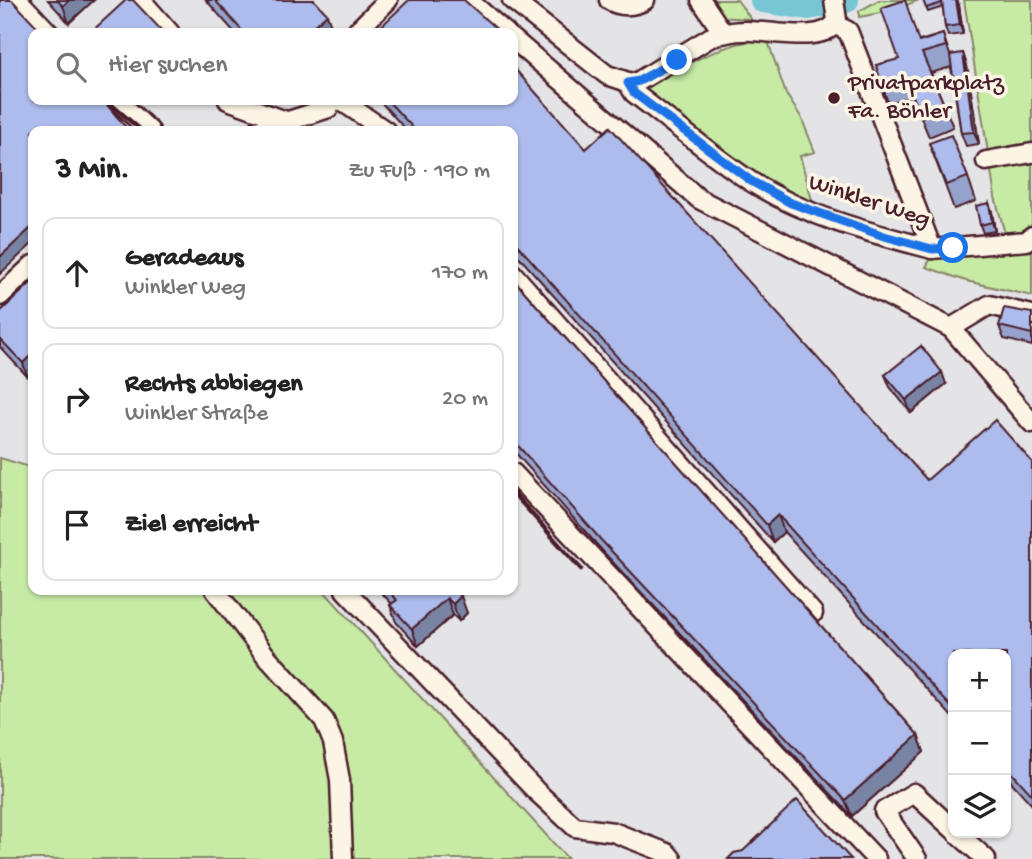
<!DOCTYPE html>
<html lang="de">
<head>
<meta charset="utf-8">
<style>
	body { margin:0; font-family:"Gochi Hand",sans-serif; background:#f2f2f2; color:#222 }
	.controls { position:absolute; right:21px; bottom:21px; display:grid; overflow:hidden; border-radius:14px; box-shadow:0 2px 5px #0004 }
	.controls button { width:63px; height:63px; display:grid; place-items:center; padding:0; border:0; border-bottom:2px solid #e0e0e0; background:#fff; color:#222; font:35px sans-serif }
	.stop { position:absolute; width:21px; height:21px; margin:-16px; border:5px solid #1a73e8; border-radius:50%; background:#fff }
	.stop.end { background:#1a73e8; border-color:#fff; box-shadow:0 2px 7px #0008 }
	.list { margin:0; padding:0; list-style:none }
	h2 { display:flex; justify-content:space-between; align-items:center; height:91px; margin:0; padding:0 28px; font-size:30px }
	h2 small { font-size:23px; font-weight:400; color:#767676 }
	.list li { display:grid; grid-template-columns:46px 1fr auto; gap:21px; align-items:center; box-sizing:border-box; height:112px; margin:0 14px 14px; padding:0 14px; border:2px solid #e0e0e0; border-radius:14px }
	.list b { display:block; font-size:26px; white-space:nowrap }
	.list p { margin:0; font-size:23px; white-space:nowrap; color:#767676 }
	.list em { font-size:23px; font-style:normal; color:#767676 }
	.icon { flex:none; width:38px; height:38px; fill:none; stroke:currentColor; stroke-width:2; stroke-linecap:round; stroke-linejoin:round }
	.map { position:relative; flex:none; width:1032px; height:859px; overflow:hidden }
	.search { position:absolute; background:#fff; box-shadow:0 2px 5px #0004; left:28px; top:28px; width:490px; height:77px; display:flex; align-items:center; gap:18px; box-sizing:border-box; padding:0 24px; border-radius:14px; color:#767676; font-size:26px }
	.panel { position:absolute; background:#fff; box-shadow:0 2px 5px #0004; left:28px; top:126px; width:490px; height:469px; border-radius:14px }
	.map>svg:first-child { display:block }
	.green { fill:#c7eba5; stroke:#888568; stroke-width:2 }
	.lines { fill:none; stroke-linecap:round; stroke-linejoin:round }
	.river { stroke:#77c6d3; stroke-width:26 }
	.minor-casing { stroke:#4a1f2b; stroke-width:23 }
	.minor { stroke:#fcf5e5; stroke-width:18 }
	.rail { stroke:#4a1f2b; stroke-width:4.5 }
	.wall { fill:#95a2cb; stroke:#4a1f2b; stroke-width:2 }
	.shaded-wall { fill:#7984a5; stroke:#4a1f2b; stroke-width:2 }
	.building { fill:#adbcec; stroke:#4a1f2b; stroke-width:2 }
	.route { stroke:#1a73e8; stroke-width:9 }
	.poi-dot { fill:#4a1f2b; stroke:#fcf5e5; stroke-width:2.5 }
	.labels { text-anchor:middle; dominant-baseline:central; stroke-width:7; stroke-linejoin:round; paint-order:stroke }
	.poi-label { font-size:24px; fill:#4a1f2b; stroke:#fcf5e5; text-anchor:start }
	.street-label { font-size:24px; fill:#4a1f2b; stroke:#fcf5e5 }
</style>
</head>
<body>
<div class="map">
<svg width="1032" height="859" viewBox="0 0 1032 859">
	<rect width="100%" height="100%" fill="#e4e4e7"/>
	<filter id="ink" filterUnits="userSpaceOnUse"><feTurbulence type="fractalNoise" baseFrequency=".0143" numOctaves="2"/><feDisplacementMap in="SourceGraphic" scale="14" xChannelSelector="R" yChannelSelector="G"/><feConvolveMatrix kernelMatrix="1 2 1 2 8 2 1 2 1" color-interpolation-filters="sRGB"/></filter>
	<g filter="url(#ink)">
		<!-- green -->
		<g class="green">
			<polygon points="710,0 737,0 751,19 719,17"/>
			<polygon points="879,0 919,0 891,11 859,17 859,11"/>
			<polygon points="964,0 1032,0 1032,296 966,281 926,267 932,256 1007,241 995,197"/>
			<path d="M767,39l19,55 15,23 14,35 -15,4 13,48 -88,-49 -82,-64c39,-24 77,-49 124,-52z"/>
			<polygon points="0,458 33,468 33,590 323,590 568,859 0,859"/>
		</g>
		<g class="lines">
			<!-- river -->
			<polyline class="river" points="763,0 808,7 846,0"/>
			<!-- minor casing -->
			<g class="minor-casing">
				<g id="minor">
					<polyline points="18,0 49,33"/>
					<polyline points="141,0 170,33"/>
					<polyline points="468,0 506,33"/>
					<path d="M512,0l95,75 27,9 77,-47c10,-3 21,-6 32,-6 23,-2 83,15 94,-11l-3,-20"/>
					<path d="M609,0c10,7 25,7 36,0"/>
					<polyline points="701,0 723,33"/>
					<polyline points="355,33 388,0"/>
					<polyline points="513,39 699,199 951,328 1032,423"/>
					<path d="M628,83l6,10c38,29 76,61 116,88 54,35 121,52 182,68l-84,-218 -12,-6"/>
					<polyline points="117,100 150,131"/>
					<polyline points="228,100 286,121"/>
					<polyline points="340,100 386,131"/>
					<polyline points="257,131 329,108 331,100"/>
					<polyline points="986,161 1032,153"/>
					<polyline points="932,249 1027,241 1032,236"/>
					<polyline points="513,274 813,613"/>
					<polyline points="0,296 33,265"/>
					<polyline points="951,328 989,305 1032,315"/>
					<polyline points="513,473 876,859"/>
					<polyline points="215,590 267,657 324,720 333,742 340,780 343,859"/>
					<polyline points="345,590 537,792 575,827 613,832 667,853 672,859"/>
					<polyline points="957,833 986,859"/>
					<polyline points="917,859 884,811 914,793 953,829"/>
				</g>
			</g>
			<!-- minor -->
			<use href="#minor" class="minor"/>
			<!-- rail -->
			<g class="rail">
				<polyline points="106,100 142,131"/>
				<polyline points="513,493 581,569"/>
			</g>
		</g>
		<!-- wall -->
		<g class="wall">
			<polygon points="48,0 94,0 69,23"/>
			<polygon points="206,0 314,0 333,31 330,33 235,33"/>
			<polygon points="923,0 957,0 959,5 963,34 948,36 945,27 943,7 928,12"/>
			<polygon points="943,34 950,55 963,53 967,66 979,144 966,146 961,133 951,67 931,73 953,127 929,137 912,96 888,103 881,82 899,59 920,41"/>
			<polygon points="379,100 513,100 586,149 927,480 1032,462 1032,805 1006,776 1006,654 953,654 953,718 784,532 773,542 513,250 513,131 407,131"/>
			<polygon points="929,143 968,177 976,201 954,209"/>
			<polygon points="989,203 992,212 995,231 983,233 980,225"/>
			<polygon points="513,279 918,735 924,752 852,816 607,556 513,450"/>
			<polygon points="33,281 27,376 0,347 0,312"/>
			<polygon points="1032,313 1032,346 1004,339 999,326"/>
			<polygon points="885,375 946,384 911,413 890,387"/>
			<polygon points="379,590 455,590 467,613 459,621 453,615 418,646 396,622 390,605 392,604"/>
		</g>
		<!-- shaded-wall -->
		<g class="shaded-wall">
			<polygon points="69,0 94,0 69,23 63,6"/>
			<polygon points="956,0 959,5 963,34 960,25"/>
			<polygon points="327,14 333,31 330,33 305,33"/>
			<polygon points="963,53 967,66 979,144 974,132"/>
			<polygon points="989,203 992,212 995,231 992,222"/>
			<polygon points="33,226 33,243 0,274 0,257"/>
			<polygon points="33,353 33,370 27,376 23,363"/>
			<polygon points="942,372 946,384 911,413 906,400"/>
			<polygon points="778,515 784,532 773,542 767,525"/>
			<polygon points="461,596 467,613 459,621 453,604"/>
			<polygon points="447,598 453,615 418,646 412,629"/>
			<polygon points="918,735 924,752 852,816 845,800"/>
		</g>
		<!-- building -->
		<g class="building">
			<polygon points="0,0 12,0 43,33 33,33 33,100 103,100 129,131 33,131 33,226 0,257"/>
			<polygon points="57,0 69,0 63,6"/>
			<polygon points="126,0 133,0 164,33 90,33"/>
			<polygon points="215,0 314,0 327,14 305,33 244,33"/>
			<polygon points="409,0 464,0 501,33 374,33"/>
			<polygon points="905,0 919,42 943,34 946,46 922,53 945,107 922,117 904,76 881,82 876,65 899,59 881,8"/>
			<polygon points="923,0 941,0 942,3 926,8"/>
			<polygon points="942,0 956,0 960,25 945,27"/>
			<polygon points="963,53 974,132 961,133 950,55"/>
			<polygon points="513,67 586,149 610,127 927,480 995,420 1032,462 1032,795 1006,766 1006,654 953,654 953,709 778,515 767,525 513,240 513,131 416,131 387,100 513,100"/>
			<polygon points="951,135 968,177 946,185 929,143"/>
			<polygon points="989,203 992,222 980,225 976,206"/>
			<polygon points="513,279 918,735 845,800 601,540 513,440"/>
			<polygon points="33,281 33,353 23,363 0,339 0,312"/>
			<polygon points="1004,308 1032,313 1032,334 999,326"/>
			<polygon points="921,346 942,372 906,400 885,375"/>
			<polygon points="388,590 455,590 461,596 453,604 447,598 412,629 390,605 397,600"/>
			<polygon points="797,800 851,859 728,859 734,853 743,851"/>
		</g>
	</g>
	<g class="lines" filter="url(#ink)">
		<!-- route -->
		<polyline class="route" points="677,60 639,81 628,83 634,93 751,181 791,203 884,236 932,249 953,248"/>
	</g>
	<!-- markers -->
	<circle class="poi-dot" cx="834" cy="98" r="7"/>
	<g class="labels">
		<!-- poi labels -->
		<g class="poi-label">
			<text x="848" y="84">Privatparkplatz<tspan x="848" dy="28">Fa. Böhler</tspan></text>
		</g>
		<!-- street labels -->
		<g class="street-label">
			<text transform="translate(869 202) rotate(18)">Winkler Weg</text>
		</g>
	</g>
</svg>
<div class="controls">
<button>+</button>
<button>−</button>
<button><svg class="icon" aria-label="layers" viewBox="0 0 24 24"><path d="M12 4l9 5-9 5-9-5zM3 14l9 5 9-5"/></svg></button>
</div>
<div class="stop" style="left:953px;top:248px"></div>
<div class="stop end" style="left:677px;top:60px"></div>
<div class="search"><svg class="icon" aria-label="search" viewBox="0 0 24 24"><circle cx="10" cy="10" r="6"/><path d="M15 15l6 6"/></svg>Hier suchen</div>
<section class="panel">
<h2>3 Min.<small>Zu Fuß · 190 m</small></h2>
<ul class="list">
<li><svg class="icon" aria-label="ahead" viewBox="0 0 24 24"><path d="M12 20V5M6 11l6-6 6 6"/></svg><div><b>Geradeaus</b><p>Winkler Weg</p></div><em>170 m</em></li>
<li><svg class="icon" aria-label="right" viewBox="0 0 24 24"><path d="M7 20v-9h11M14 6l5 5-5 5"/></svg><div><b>Rechts abbiegen</b><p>Winkler Straße</p></div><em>20 m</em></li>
<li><svg class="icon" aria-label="arrive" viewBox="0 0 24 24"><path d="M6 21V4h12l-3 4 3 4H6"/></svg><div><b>Ziel erreicht</b></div></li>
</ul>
</section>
</div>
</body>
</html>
